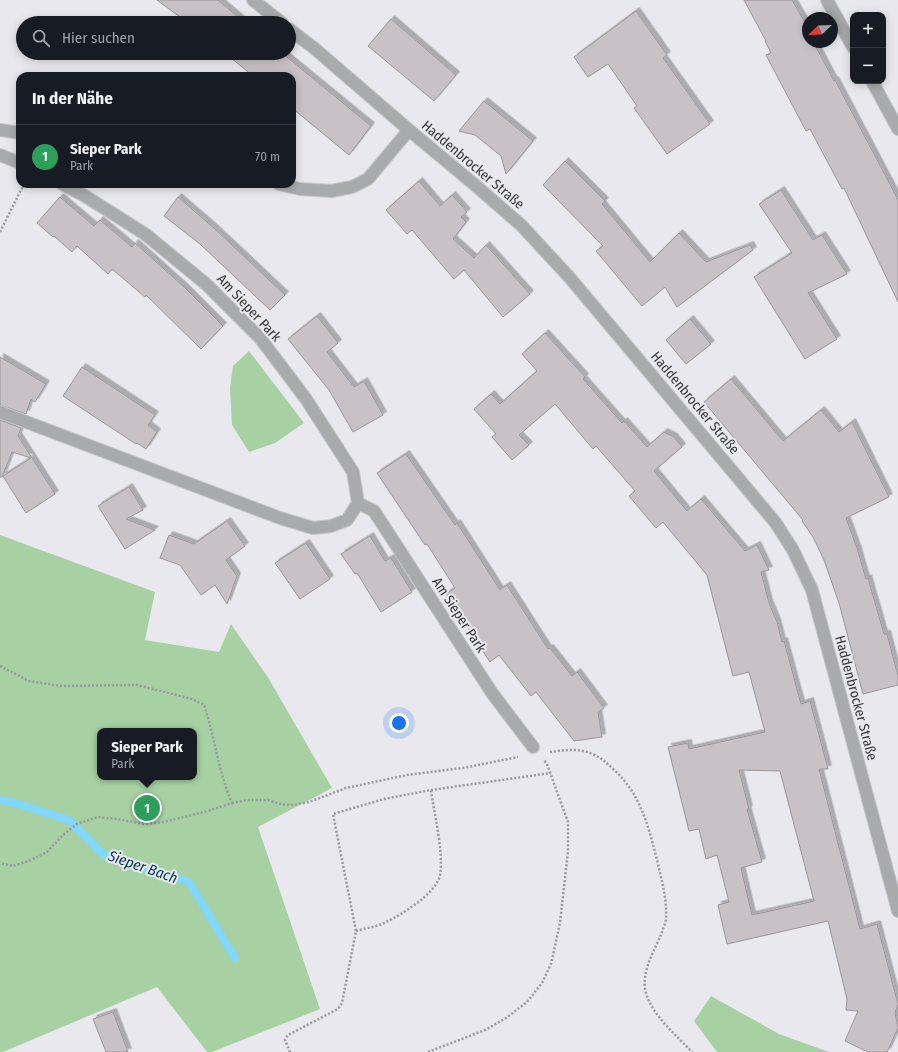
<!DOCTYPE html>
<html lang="de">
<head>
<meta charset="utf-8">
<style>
	body { margin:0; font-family:"Fira Sans Condensed",sans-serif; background:#242831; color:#f1f3f6 }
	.controls { position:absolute; right:12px; top:12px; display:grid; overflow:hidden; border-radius:8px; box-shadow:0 2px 10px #0003 }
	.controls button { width:36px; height:36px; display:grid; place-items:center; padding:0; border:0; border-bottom:1px solid #363941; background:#171b24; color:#f1f3f6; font:20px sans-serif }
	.compass { position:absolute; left:802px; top:12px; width:36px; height:36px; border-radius:50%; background:#171b24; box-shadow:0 2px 10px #0003; rotate:247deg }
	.you { position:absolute; left:399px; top:723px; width:14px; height:14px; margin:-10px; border:3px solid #fff; border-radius:50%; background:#1a73e8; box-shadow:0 0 0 6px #1a73e833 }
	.badge { display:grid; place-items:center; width:26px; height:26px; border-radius:50%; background:#0b8043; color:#fff; font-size:13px; font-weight:700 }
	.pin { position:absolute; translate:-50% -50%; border:2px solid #fff; box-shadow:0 1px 4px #0006 }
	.popup { position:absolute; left:97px; top:728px; width:100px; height:52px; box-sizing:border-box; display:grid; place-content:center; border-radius:8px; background:#171b24; filter:drop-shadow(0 1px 3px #0005); font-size:13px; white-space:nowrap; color:#9ea1a6 }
	.popup b { font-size:15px; color:#f1f3f6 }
	.popup::after { content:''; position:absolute; left:50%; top:100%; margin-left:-8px; border:8px solid transparent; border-top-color:#171b24 }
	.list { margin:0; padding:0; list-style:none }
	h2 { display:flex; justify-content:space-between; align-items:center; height:52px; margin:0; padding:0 16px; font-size:17px }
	h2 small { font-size:13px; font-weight:400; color:#9ea1a6 }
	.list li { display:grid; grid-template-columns:26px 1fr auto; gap:12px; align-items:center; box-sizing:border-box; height:64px; padding:0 16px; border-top:1px solid #363941 }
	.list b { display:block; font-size:15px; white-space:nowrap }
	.list p { margin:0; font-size:13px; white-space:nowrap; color:#9ea1a6 }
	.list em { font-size:13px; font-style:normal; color:#9ea1a6 }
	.icon { flex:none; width:22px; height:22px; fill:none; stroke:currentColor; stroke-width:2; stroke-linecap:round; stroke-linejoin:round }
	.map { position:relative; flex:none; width:898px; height:1052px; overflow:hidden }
	.search { position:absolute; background:#171b24; box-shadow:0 2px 10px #0003; left:16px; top:16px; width:280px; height:44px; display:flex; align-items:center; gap:10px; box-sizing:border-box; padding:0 14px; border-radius:22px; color:#9ea1a6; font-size:15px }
	.panel { position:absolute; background:#171b24; box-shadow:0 2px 10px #0003; left:16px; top:72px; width:280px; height:116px; border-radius:12px }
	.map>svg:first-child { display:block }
	.green { fill:#a7d1a3; fill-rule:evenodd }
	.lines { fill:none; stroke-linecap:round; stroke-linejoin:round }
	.stream { stroke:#81d7fc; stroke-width:8 }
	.building { fill:#c8c2c6; stroke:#9b9598; fill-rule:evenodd; filter:url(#shadow) }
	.minor-casing { stroke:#c6c5cb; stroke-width:14 }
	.path { stroke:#99989d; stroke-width:2.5; stroke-dasharray:2 2; stroke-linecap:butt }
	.minor { stroke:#a8aaac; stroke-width:12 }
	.labels { text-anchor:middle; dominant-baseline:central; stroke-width:4; stroke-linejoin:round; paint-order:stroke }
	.street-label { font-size:14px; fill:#38383a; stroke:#e9e8ef }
	.water-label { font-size:15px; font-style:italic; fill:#003648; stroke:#e9e8ef }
</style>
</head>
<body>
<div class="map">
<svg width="898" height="1052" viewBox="0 0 898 1052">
	<defs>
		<filter id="shadow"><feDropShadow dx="3.5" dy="-3.5" stdDeviation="0" flood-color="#0004"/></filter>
	</defs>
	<rect width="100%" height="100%" fill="#e9e8ef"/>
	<!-- green -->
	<g class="green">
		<polygon points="249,351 304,423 275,443 249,452 232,425 230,388 233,366"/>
		<path d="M0,535l155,57 -10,48 74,12 12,-28 38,55 63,109 -74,39 62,182 -108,43h-5l-50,-65 -154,65h-3zM100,731h94v46h-94z"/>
		<polygon points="711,996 779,1034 829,1052 717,1052 694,1021"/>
	</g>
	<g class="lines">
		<!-- stream -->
		<polyline class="stream" points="0,800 15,803 69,820 104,855 189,882 235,958"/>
	</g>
	<!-- building -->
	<g class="building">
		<polygon points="157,0 218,0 245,23 188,23"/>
		<polygon points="744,0 792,0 806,24 804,26 808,33 808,42 814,42 816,45 815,45 834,81 835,80 893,190 898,200 898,302 844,188 842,189 810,129 806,131 766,55 771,53 765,41 766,41"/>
		<polygon points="636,11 667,55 663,58 710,124 667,154 634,108 637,106 608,64 588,77 574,57"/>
		<polygon points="391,19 456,75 434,101 368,46"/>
		<polygon points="225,53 282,53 371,126 349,155 292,108 292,76 253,76"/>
		<polygon points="484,101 533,141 506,174 501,156 475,135 459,131"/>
		<polygon points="565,161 605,201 602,204 650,262 679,233 706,262 750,245 753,250 677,307 665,287 642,306 596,251 603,246 543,185"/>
		<polygon points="419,181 440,206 452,195 467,212 461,217 466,222 453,239 474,258 486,245 530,294 503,317 464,270 454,279 412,230 407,234 386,210"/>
		<polygon points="781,190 813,240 822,235 847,274 808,293 837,339 805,359 754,277 792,253 759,204"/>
		<polygon points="60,197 94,226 100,220 132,247 135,243 184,287 223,326 201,349 146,295 145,297 112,269 108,274 77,246 72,252 54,236 53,237 37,223"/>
		<polygon points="178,197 215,229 285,295 270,310 200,244 164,216"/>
		<polygon points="317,316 338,343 327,352 354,387 364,381 383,415 353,432 329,390 288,339"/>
		<polygon points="690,319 711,344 686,364 666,340"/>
		<path d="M545,333l40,44 -2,2 39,44 2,-2 23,26 17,-15 10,5 8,10 -28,24 33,40 14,-12 44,52 12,-6 12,25 -8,2 8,31 8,19 5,20 2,-1 17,63 9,-3 18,68h-9l41,160 17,-5 21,80 -3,9 3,15 -11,24h-19l-23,-11 13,-30 -12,-1 1,-11 -19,-78 -101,23 -9,-39 11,-3 -12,-47 -11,4 -7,-30 -10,2 -21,-84 20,-4 1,6 76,-17 -16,-60 -16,4 -26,-101 -44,-53 -7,6 -27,-32 6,-5 -39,-45 -3,3 -38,-45 -36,31 10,10 -17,15 -20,-23 4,-3 -22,-25 17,-15 9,10 37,-33 -15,-17zM739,770l41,1 34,130 -62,14 -11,-47 21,-6 -15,-53h2z"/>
		<polygon points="0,357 46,384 35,402 31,399 26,414 0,405"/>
		<polygon points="82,367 155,415 148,425 157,432 146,449 137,443 136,444 63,396"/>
		<polygon points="731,379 783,441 821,410 839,432 852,422 889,497 846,518 857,548 866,579 868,578 884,634 887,634 898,676 898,685 863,694 839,603 824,560 813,537 802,521 803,520 704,402"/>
		<polygon points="0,420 21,428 18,436 55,494 26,513 3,476 31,458 12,452 2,477 0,477"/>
		<polygon points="406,454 455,525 457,523 500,590 507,585 548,649 550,648 572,676 577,672 604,708 598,712 602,737 574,741 536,692 531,696 499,655 490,662 446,594 455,588 427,544 425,545 377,473"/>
		<polygon points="129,487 143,510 126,519 155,530 125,549 98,506"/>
		<polygon points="227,521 245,546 226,560 237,576 227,604 215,585 201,595 180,565 160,558 169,535 194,544"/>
		<polygon points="370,536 385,561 391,558 412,592 381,612 357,573 355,574 341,554"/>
		<polygon points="306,543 330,579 300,599 275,563"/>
		<polygon points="113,1012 128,1052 106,1052 93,1019"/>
	</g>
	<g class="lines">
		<!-- minor casing -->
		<g class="minor-casing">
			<g id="minor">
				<polyline points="253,0 282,23"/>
				<polyline points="827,0 853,47"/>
				<polyline points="289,29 314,48 409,130 475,185 521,225 570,278 775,522 793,550 812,590 898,911"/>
				<polyline points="872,81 898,129"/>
				<polyline points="0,130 20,133"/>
				<polyline points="0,155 20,163"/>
				<polyline points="279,184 300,189 331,191 352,187 368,179 409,130"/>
				<polyline points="0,412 280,518 313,528 331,526 347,520 358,503 353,472 306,399 260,338 206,284 145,234 85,196 62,184"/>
				<polyline points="358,503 374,511 492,693 533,747"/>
			</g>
		</g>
		<!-- path -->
		<g class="path">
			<polyline points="0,232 24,184"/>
			<path d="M0,666l29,15 32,5 76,-1 55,14 12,6c11,32 14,66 28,98l-24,8 -44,11 -20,2 -27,-5 -20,-2 -20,7 -14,11 -16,17 -18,9 -16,5 -13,-3"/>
			<path d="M550,752c14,-2 30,-4 42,2 8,3 14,8 20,14 29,25 37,60 46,96 4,18 9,35 8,54 0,5 -3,10 -4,14 -7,18 -22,41 -16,61 6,22 31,43 46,59"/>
			<polyline points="232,803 247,800 268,800 280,804 293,805 309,802 346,788 407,775 463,768 518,757"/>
			<path d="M356,931c10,-3 21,-4 30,-9 15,-7 51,-29 54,-47 4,-23 -6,-61 -9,-85"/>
			<polyline points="290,1052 285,1040 288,1035 338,1009 342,1003 356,931 333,814 384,799 431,790 551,773"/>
			<polyline points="428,1052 485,1030 506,1018 527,1002 542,983 551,964 560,923 568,851 568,822 547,764 544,760"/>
		</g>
		<!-- minor -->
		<use href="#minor" class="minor"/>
	</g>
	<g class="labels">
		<!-- street labels -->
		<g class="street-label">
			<text transform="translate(473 165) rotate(40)">Haddenbrocker Straße</text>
			<text transform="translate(249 308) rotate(47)">Am Sieper Park</text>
			<text transform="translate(695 403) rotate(50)">Haddenbrocker Straße</text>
			<text transform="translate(459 615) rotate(57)">Am Sieper Park</text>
			<text transform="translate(856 698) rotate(75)">Haddenbrocker Straße</text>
		</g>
		<!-- water labels -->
		<g class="water-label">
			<text transform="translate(143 867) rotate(19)">Sieper Bach</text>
		</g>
	</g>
</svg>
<div class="controls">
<button>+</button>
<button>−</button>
</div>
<svg class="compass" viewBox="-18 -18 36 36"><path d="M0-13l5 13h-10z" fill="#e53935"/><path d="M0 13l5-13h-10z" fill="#9ea1a6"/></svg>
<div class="you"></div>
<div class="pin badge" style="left:147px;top:808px;background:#2e9e5b">1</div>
<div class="popup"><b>Sieper Park</b>Park</div>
<div class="search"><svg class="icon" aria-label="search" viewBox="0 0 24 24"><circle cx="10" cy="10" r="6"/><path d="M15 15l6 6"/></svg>Hier suchen</div>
<section class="panel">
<h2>In der Nähe<small></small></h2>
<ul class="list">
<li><span class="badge" style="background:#2e9e5b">1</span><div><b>Sieper Park</b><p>Park</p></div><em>70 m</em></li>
</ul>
</section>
</div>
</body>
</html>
